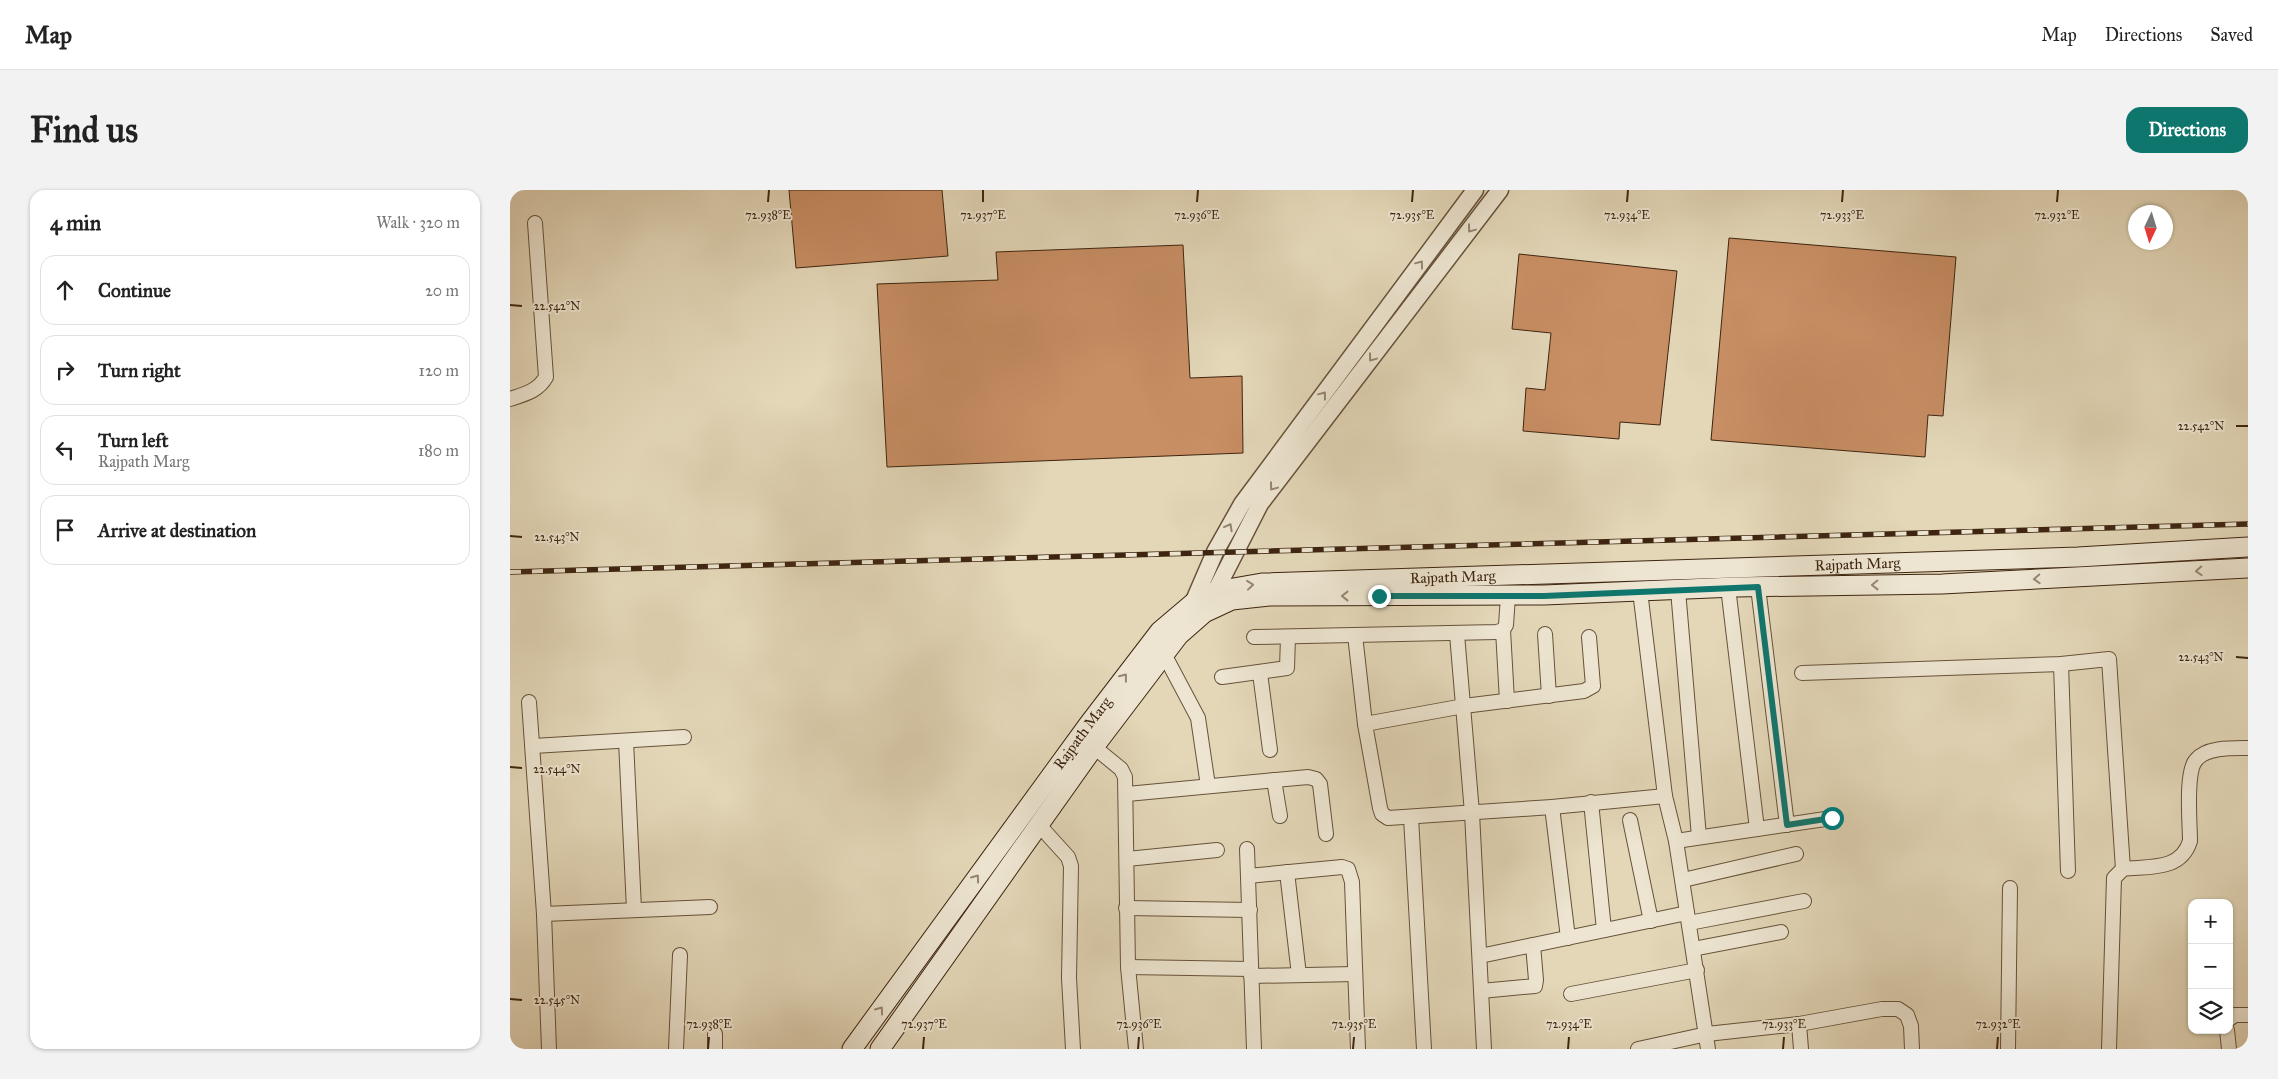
<!DOCTYPE html>
<html lang="en">
<head>
<meta charset="utf-8">
<style>
	body { margin:0; font-family:"IM FELL Great Primer",serif; background:#f2f2f2; color:#222 }
	.controls { position:absolute; right:15px; bottom:15px; display:grid; overflow:hidden; border-radius:10px; box-shadow:0 1px 4px #0004 }
	.controls button { width:45px; height:45px; display:grid; place-items:center; padding:0; border:0; border-bottom:1px solid #e0e0e0; background:#fff; color:#222; font:25px sans-serif }
	.compass { position:absolute; left:1618px; top:15px; width:45px; height:45px; border-radius:50%; background:#fff; box-shadow:0 1px 4px #0004; rotate:184deg }
	.stop { position:absolute; width:15px; height:15px; margin:-11px; border:4px solid #0f766e; border-radius:50%; background:#fff }
	.stop.end { background:#0f766e; border-color:#fff; box-shadow:0 1px 5px #0008 }
	.list { margin:0; padding:0; list-style:none }
	h2 { display:flex; justify-content:space-between; align-items:center; height:65px; margin:0; padding:0 20px; font-size:21px }
	h2 small { font-size:16px; font-weight:400; color:#767676 }
	.list li { display:grid; grid-template-columns:32px 1fr auto; gap:15px; align-items:center; box-sizing:border-box; height:70px; margin:0 10px 10px; padding:0 10px; border:1px solid #e0e0e0; border-radius:15px }
	.list b { display:block; font-size:19px; white-space:nowrap }
	.list p { margin:0; font-size:16px; white-space:nowrap; color:#767676 }
	.list em { font-size:16px; font-style:normal; color:#767676 }
	.icon { flex:none; width:28px; height:28px; fill:none; stroke:currentColor; stroke-width:2; stroke-linecap:round; stroke-linejoin:round }
	.map { position:relative; flex:none; width:1738px; height:859px; overflow:hidden; border-radius:15px }
	header { display:flex; align-items:center; gap:30px; box-sizing:border-box; height:70px; padding:0 25px; background:#fff; border-bottom:1px solid #e0e0e0 }
	header strong { font-size:24px }
	nav { display:flex; gap:28px; margin-inline-start:auto; font-size:18px }
	.intro { display:flex; align-items:center; justify-content:space-between; box-sizing:border-box; height:120px; padding:0 30px }
	h1 { margin:0; font-size:35px }
	.button { padding:12px 22px; border-radius:15px; background:#0f766e; color:#fff; font-size:18px; font-weight:700 }
	main { display:flex; gap:30px; padding:0 30px }
	aside { flex:1; background:#fff; border-radius:15px; box-shadow:0 1px 4px #0004 }
	.map>svg:first-child { display:block }
	.building { fill:#c88e64; stroke:#3e2510 }
	.lines { fill:none; stroke-linecap:round; stroke-linejoin:round }
	.minor-casing { stroke:#67523a; stroke-width:16 }
	.tertiary-casing { stroke:#67523a; stroke-width:19 }
	.secondary-casing { stroke:#3e2510; stroke-width:21 }
	.minor { stroke:#ede5d1; stroke-width:14 }
	.tertiary { stroke:#ede5d1; stroke-width:16 }
	.secondary { stroke:#ede5d1; stroke-width:19 }
	.rail-casing { stroke:#3e2510; stroke-width:5.5 }
	.rail { stroke:#ede5d1; stroke-width:4; stroke-dasharray:11; stroke-linecap:butt }
	.oneway { stroke:#968570 }
	.route { stroke:#0f766e; stroke-width:6 }
	.ticks { fill:none; stroke:#3e2510; stroke-width:2 }
	.labels { text-anchor:middle; dominant-baseline:central; stroke-width:4; stroke-linejoin:round; paint-order:stroke }
	.street-label { font-size:15px; fill:#3e2510; stroke:#ede5d1 }
	.ticks-label { font-size:12px; text-anchor:middle; fill:#3e2510; stroke:#ede5d1; stroke-width:4; stroke-linejoin:round; paint-order:stroke }
</style>
</head>
<body>
<header>
<strong>Map</strong>
<nav><a>Map</a><a>Directions</a><a>Saved</a></nav>
</header>
<div class="intro"><h1>Find us</h1><a class="button">Directions</a></div>
<main>
<aside>
<h2>4 min<small>Walk · 320 m</small></h2>
<ul class="list">
<li><svg class="icon" aria-label="ahead" viewBox="0 0 24 24"><path d="M12 20V5M6 11l6-6 6 6"/></svg><div><b>Continue</b></div><em>20 m</em></li>
<li><svg class="icon" aria-label="right" viewBox="0 0 24 24"><path d="M7 20v-9h11M14 6l5 5-5 5"/></svg><div><b>Turn right</b></div><em>120 m</em></li>
<li><svg class="icon" aria-label="left" viewBox="0 0 24 24"><path d="M17 20v-9H6M10 6l-5 5 5 5"/></svg><div><b>Turn left</b><p>Rajpath Marg</p></div><em>180 m</em></li>
<li><svg class="icon" aria-label="arrive" viewBox="0 0 24 24"><path d="M6 21V4h12l-3 4 3 4H6"/></svg><div><b>Arrive at destination</b></div></li>
</ul>
</aside>
<div class="map">
<svg width="1738" height="859" viewBox="0 0 1738 859">
	<rect width="100%" height="100%" fill="#e3d7b8"/>
	<filter id="stains"><feTurbulence type="fractalNoise" baseFrequency=".004" numOctaves="4"/><feColorMatrix values="0 0 0 0 .2 0 0 0 0 .09 0 0 0 0 .02 0 0 0 .5 -.17"/></filter>
	<radialGradient id="worn" r=".72"><stop offset=".6" stop-color="#630" stop-opacity="0"/><stop offset="1" stop-color="#630" stop-opacity=".3"/></radialGradient>
	<!-- building -->
	<g class="building">
		<polygon points="279,0 432,0 438,66 286,78"/>
		<polygon points="1219,48 1446,67 1433,226 1418,225 1415,267 1201,250"/>
		<polygon points="673,55 680,188 732,186 733,263 377,277 367,94 488,90 486,62"/>
		<polygon points="1009,64 1167,81 1150,235 1110,232 1109,249 1013,241 1016,198 1035,200 1041,143 1002,139"/>
	</g>
	<g class="lines">
		<!-- minor casing -->
		<g class="minor-casing">
			<g id="minor">
				<path d="M0,209c15,-5 28,-8 36,-22l-11,-154"/>
				<polyline points="1218,397 1247,639"/>
				<polyline points="1248,397 1277,635"/>
				<polyline points="1168,400 1189,647"/>
				<polyline points="1130,401 1155,606 1166,651 1198,859"/>
				<polyline points="993,440 997,511"/>
				<polyline points="947,444 962,623 974,859"/>
				<polyline points="1035,444 1039,506"/>
				<polyline points="845,445 855,534 870,618 872,624 878,628 1042,617 1155,606"/>
				<polyline points="744,447 987,442 993,440 996,435 998,406"/>
				<polyline points="654,464 688,528 698,596"/>
				<polyline points="1551,474 1558,681"/>
				<polyline points="750,483 760,560"/>
				<polyline points="1292,483 1551,474 1599,469 1613,679"/>
				<polyline points="712,487 777,478 778,447"/>
				<polyline points="19,512 34,724 39,859"/>
				<polyline points="855,534 954,516 1074,501 1083,496 1079,447"/>
				<polyline points="116,551 124,719"/>
				<polyline points="23,556 174,547"/>
				<polyline points="584,557 611,579 615,587 618,777 626,859"/>
				<polyline points="764,590 770,626"/>
				<polyline points="617,604 798,587 806,589 810,594 816,644"/>
				<polyline points="1081,612 1094,740"/>
				<polyline points="1042,617 1058,748"/>
				<polyline points="901,627 914,859"/>
				<polyline points="1120,630 1141,731"/>
				<polyline points="529,635 558,667 561,676 559,788 563,859"/>
				<polyline points="1166,651 1322,628"/>
				<polyline points="737,659 744,859"/>
				<polyline points="617,669 707,660"/>
				<polyline points="777,682 789,785"/>
				<polyline points="738,686 832,677 838,679 842,692 848,859"/>
				<polyline points="1173,690 1286,664"/>
				<polyline points="616,718 740,720"/>
				<polyline points="34,724 200,717"/>
				<polyline points="1179,733 1294,711"/>
				<polyline points="1183,759 1271,742"/>
				<polyline points="970,766 1177,723"/>
				<polyline points="618,777 741,779"/>
				<polyline points="741,786 845,784"/>
				<polyline points="971,801 1025,796 1026,790 1023,755"/>
				<polyline points="1061,804 1187,780"/>
				<polyline points="1719,829 1725,825 1738,825"/>
				<polyline points="1289,834 1291,859"/>
				<polyline points="1717,840 1719,859"/>
				<polyline points="166,859 170,765"/>
				<polyline points="205,859 205,844"/>
				<polyline points="1128,859 1197,844 1289,834 1372,819 1388,819 1397,825 1401,836 1402,859"/>
				<polyline points="1498,859 1500,698"/>
				<path d="M1599,859l5,-171 9,-9c26,-3 58,2 67,-28 0,-17 -5,-69 6,-81 10,-13 37,-12 52,-12"/>
			</g>
		</g>
		<!-- tertiary casing -->
		<g class="tertiary-casing">
			<g id="tertiary">
				<polyline points="701,410 750,314 990,0"/>
				<polyline points="680,420 705,362 732,314 965,0"/>
			</g>
		</g>
		<!-- secondary casing -->
		<g class="secondary-casing">
			<g id="secondary">
				<path id="s1" d="M342,859l236,-324 72,-94 33,-28 23,-12 46,-8 816,-26 170,-10"/>
				<polyline points="370,859 584,557 669,445 694,423 722,410 759,406 1034,405 1225,397 1432,394 1738,378"/>
			</g>
		</g>
		<!-- minor -->
		<use href="#minor" class="minor"/>
		<!-- tertiary -->
		<use href="#tertiary" class="tertiary"/>
		<!-- secondary -->
		<use href="#secondary" class="secondary"/>
		<!-- rail casing -->
		<g class="rail-casing">
			<polyline id="rail" points="0,382 1738,334"/>
		</g>
		<!-- rail -->
		<use href="#rail" class="rail"/>
	</g>
	<!-- one-way arrows -->
	<defs><path id="oneway-chevron" d="M-2-3.5L2.5 0L-2 3.5" fill="none" stroke-width="1.6" stroke-linecap="round" stroke-linejoin="round" transform="scale(1.25)"/></defs>
	<g class="oneway">
		<use href="#oneway-chevron" transform="translate(961 39) rotate(127)"/>
		<use href="#oneway-chevron" transform="translate(910 74) rotate(-53)"/>
		<use href="#oneway-chevron" transform="translate(862 168) rotate(127)"/>
		<use href="#oneway-chevron" transform="translate(813 205) rotate(-53)"/>
		<use href="#oneway-chevron" transform="translate(763 297) rotate(127)"/>
		<use href="#oneway-chevron" transform="translate(719 337) rotate(-61)"/>
		<use href="#oneway-chevron" transform="translate(1689 381) rotate(177)"/>
		<use href="#oneway-chevron" transform="translate(1527 389) rotate(177)"/>
		<use href="#oneway-chevron" transform="translate(740 395) rotate(-6)"/>
		<use href="#oneway-chevron" transform="translate(1365 395) rotate(179)"/>
		<use href="#oneway-chevron" transform="translate(835 406) rotate(180)"/>
		<use href="#oneway-chevron" transform="translate(614 487) rotate(-52)"/>
		<use href="#oneway-chevron" transform="translate(466 688) rotate(-54)"/>
		<use href="#oneway-chevron" transform="translate(370 820) rotate(-54)"/>
	</g>
	<g class="lines">
		<!-- route -->
		<polyline class="route" points="869,406 1034,406 1248,397 1277,635 1322,628"/>
	</g>
	<!-- ticks -->
	<path class="ticks" d="M258,12l1,-12M473,12v-12M687,12l1,-12M902,12l1,-12M1117,12l1,-12M1332,12l1,-12M1547,12l1,-12M0,115l12,1M1726,236h12M0,346l12,1M1726,467l12,1M0,577l12,1M0,809l12,1M198,859l1,-12M413,859l1,-12M628,859l1,-12M843,859l1,-12M1058,859l1,-12M1273,859l1,-12M1487,859l1,-12"/>
	<g class="labels">
		<!-- street labels -->
		<g class="street-label">
			<text stroke="none"><textPath href="#s1" startOffset="1231">Rajpath Marg</textPath></text>
			<text stroke="none"><textPath href="#s1" startOffset="826">Rajpath Marg</textPath></text>
			<text stroke="none"><textPath href="#s1" startOffset="391">Rajpath Marg</textPath></text>
		</g>
	</g>
	<g class="ticks-label">
		<text x="258" y="29">72.938°E</text>
		<text x="473" y="29">72.937°E</text>
		<text x="687" y="29">72.936°E</text>
		<text x="902" y="29">72.935°E</text>
		<text x="1117" y="29">72.934°E</text>
		<text x="1332" y="29">72.933°E</text>
		<text x="1547" y="29">72.932°E</text>
		<text x="47" y="120">22.542°N</text>
		<text x="1691" y="240">22.542°N</text>
		<text x="47" y="351">22.543°N</text>
		<text x="1691" y="471">22.543°N</text>
		<text x="47" y="583">22.544°N</text>
		<text x="47" y="814">22.545°N</text>
		<text x="199" y="838">72.938°E</text>
		<text x="414" y="838">72.937°E</text>
		<text x="629" y="838">72.936°E</text>
		<text x="844" y="838">72.935°E</text>
		<text x="1059" y="838">72.934°E</text>
		<text x="1274" y="838">72.933°E</text>
		<text x="1488" y="838">72.932°E</text>
	</g>
	<rect width="100%" height="100%" filter="url(#stains)"/>
	<rect width="100%" height="100%" fill="url(#worn)"/>
</svg>
<div class="controls">
<button>+</button>
<button>−</button>
<button><svg class="icon" aria-label="layers" viewBox="0 0 24 24"><path d="M12 4l9 5-9 5-9-5zM3 14l9 5 9-5"/></svg></button>
</div>
<svg class="compass" viewBox="-18 -18 36 36"><path d="M0-13l5 13h-10z" fill="#e53935"/><path d="M0 13l5-13h-10z" fill="#767676"/></svg>
<div class="stop" style="left:1322px;top:628px"></div>
<div class="stop end" style="left:869px;top:406px"></div>
</div>
</main>
</body>
</html>
